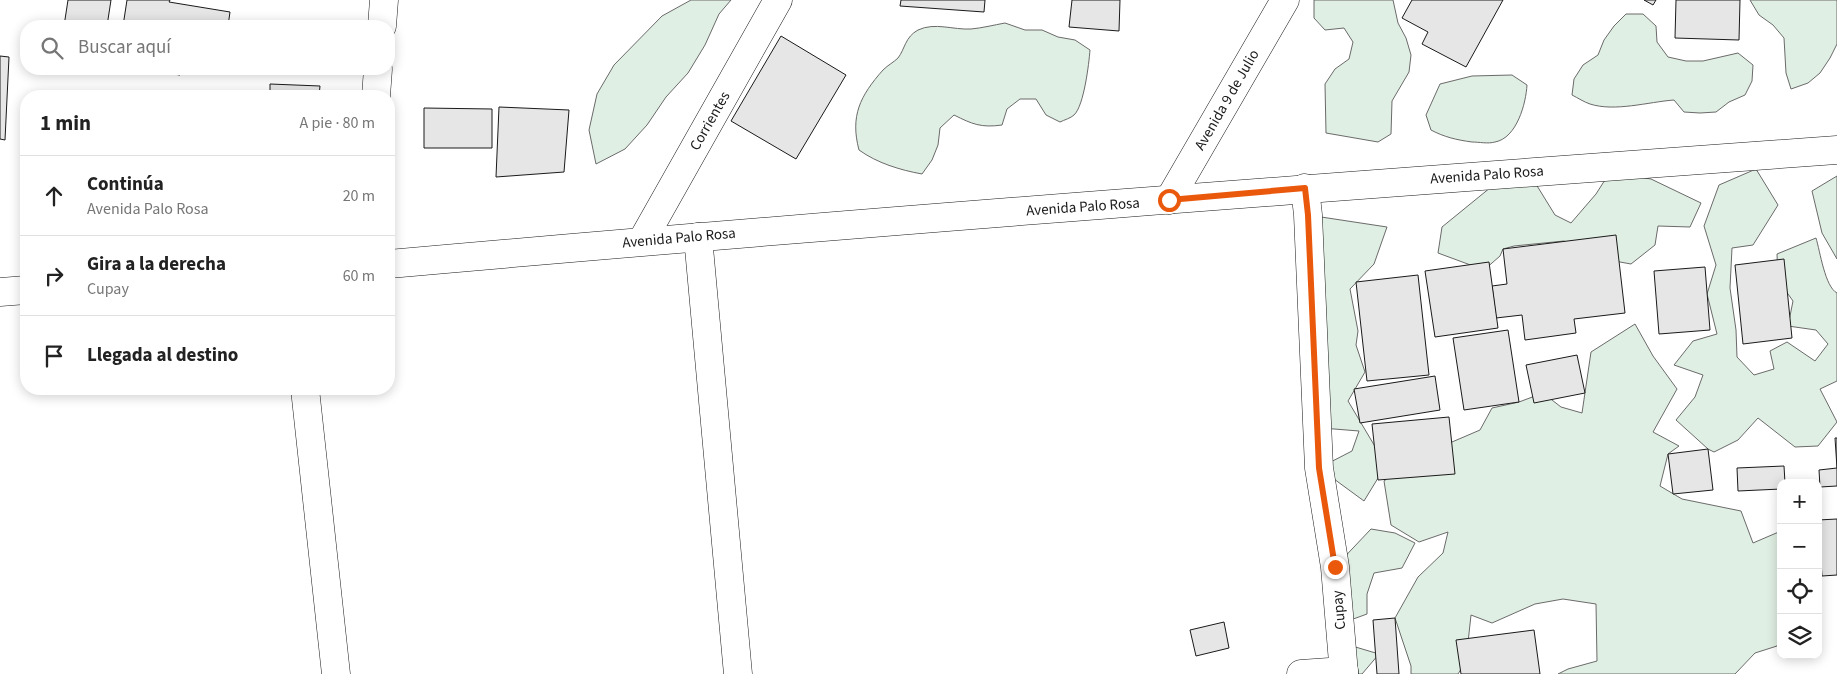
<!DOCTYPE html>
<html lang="es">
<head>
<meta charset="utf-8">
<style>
	body { margin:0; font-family:"Source Sans 3",sans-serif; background:#f2f2f2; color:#222 }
	.controls { position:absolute; right:15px; bottom:15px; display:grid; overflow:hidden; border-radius:10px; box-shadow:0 2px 12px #0003 }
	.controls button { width:45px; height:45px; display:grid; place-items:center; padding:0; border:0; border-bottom:1px solid #e0e0e0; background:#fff; color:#222; font:25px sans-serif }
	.stop { position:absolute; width:15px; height:15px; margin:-11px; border:4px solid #ea580c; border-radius:50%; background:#fff }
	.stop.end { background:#ea580c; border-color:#fff; box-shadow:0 1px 5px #0008 }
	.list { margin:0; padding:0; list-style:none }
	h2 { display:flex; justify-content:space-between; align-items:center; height:65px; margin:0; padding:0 20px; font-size:21px }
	h2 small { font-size:16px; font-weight:400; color:#767676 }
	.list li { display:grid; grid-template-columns:32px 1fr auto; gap:15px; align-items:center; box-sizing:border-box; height:80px; padding:0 20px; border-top:1px solid #e0e0e0 }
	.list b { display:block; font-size:19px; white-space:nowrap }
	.list p { margin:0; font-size:16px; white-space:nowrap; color:#767676 }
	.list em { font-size:16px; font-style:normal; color:#767676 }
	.icon { flex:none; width:28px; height:28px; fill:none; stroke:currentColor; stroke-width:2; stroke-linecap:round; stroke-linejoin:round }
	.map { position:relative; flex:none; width:1837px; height:674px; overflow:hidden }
	.search { position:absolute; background:#fff; box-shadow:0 2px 12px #0003; left:20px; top:20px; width:375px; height:55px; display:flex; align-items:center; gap:12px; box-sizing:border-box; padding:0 18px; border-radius:20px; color:#767676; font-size:19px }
	.panel { position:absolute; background:#fff; box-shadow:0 2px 12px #0003; left:20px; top:90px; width:375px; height:305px; border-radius:20px }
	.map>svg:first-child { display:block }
	.green { fill:#e0efe3; stroke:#6a6a6a }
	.building { fill:#e6e6e6; stroke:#1a1a1a }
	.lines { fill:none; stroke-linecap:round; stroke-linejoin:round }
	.minor-casing { stroke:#1a1a1a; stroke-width:29 }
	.secondary-casing { stroke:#1a1a1a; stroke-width:29 }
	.minor { stroke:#fff; stroke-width:28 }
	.secondary { stroke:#fff; stroke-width:28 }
	.route { stroke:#ea580c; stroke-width:6 }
	.labels { text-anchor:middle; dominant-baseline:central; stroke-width:4; stroke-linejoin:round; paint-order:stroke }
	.street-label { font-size:15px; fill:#1a1a1a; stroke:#fff }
</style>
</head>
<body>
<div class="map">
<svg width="1837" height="674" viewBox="0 0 1837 674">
	<rect width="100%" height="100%" fill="#fff"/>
	<!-- green -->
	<g class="green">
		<polygon points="691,0 731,0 719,14 705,45 688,73 666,97 647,125 625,149 596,164 589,130 597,94 614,65 662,16"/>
		<polygon points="1314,0 1393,0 1398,23 1406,38 1411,55 1409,72 1392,101 1391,134 1378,142 1326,133 1325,84 1335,69 1349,59 1353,42 1344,28 1325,30 1314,18"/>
		<polygon points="1750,0 1837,0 1837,44 1830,58 1820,73 1808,83 1791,89 1786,73 1784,38 1773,25 1759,15"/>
		<path d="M1626,14h17l13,12 1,16 11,15 18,4h17l35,-8 15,12 -1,16 -7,14 -16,7 -13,10 -16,1 -16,-1 -10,-12c-26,2 -59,12 -84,4 -6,-2 -12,-6 -18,-9l2,-16 9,-14 15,-10 6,-15 10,-14z"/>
		<path d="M1005,23l20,7h17l16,7 17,3 15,10c-1,13 -6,56 -16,65 -3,3 -10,5 -14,7l-14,-7 -10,-16h-16l-13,10 -5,16c-21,3 -30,-1 -48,-10l-14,13 -2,17 -6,15 -10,14c-22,-4 -45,-11 -63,-24 -9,-34 1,-54 24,-80 5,-5 11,-8 15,-12 7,-9 7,-21 20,-28 17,-8 35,0 53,-1 11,-1 23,-4 34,-6z"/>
		<path d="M1512,75l15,10c-1,18 -10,53 -32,57 -7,2 -16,0 -23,0 -15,-2 -28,-5 -41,-12l-5,-15 14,-31 32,-8z"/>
		<path d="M1756,169l22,36 -25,40 -21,3 -2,40 6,42 1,27 17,18 20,-6 -4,-18 17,-9 28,19 13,-17 -12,-14 -28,-4 5,-25 -15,-21 -1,-26 39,-16c4,13 9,49 21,55v88l-17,8 17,33 -19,24 -23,1 -37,-29 -20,22 -24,12 -6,-3 -32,-29 19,-23 8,-22 -29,-10 19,-24 24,-7 -10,-40 9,-29 -12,-39 15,-41z"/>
		<polygon points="1610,172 1651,179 1701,203 1690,227 1658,226 1655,245 1631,264 1598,258 1578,250 1564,241 1514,246 1503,249 1500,256 1484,270 1438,253 1442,227 1496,183 1531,176 1555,215 1571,223 1596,194"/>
		<polygon points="1837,176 1837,259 1822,233 1812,191"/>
		<polygon points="1308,215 1387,227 1374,264 1350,289 1358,331 1356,345 1365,372 1348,401 1386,465 1364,501 1319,468 1352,451 1359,431 1322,428"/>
		<polygon points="1635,324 1653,356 1677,389 1653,432 1679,446 1668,454 1660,486 1682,499 1741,511 1753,543 1781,531 1781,638 1777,646 1755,653 1735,674 1558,674 1568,669 1597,661 1596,604 1563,599 1535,604 1492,623 1471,615 1466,661 1458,674 1411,674 1411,666 1395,618 1418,577 1443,553 1448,532 1419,542 1391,525 1384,481 1417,457 1480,430 1492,408 1519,402 1543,393 1561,407 1582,413 1591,352"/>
		<polygon points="1371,529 1395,533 1415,543 1402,568 1374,573 1367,594 1367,614 1345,622 1335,567"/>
		<polygon points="1342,643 1379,654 1362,674 1326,674"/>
	</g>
	<!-- building -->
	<g class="building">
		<polygon points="68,0 111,0 107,26 64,26"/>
		<polygon points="127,0 170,0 169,2 230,12 228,26 123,26"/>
		<polygon points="901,0 985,0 984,12 900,6"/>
		<polygon points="1072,0 1120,0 1119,31 1069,27"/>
		<polygon points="1412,0 1503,0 1466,67 1422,44 1428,32 1402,18"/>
		<polygon points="1644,0 1656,0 1653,5"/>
		<polygon points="1676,0 1740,0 1739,40 1675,38"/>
		<polygon points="781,36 846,75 796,159 731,121"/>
		<polygon points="0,56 9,57 5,140 0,139"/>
		<polygon points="141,69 181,69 180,75"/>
		<polygon points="270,84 320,86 319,96 270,96"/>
		<polygon points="499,107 569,110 564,172 496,177"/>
		<polygon points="424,108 492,109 492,148 424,148"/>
		<polygon points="1616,235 1625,313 1574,319 1576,333 1525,340 1522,315 1496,318 1492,286 1507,284 1503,249"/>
		<polygon points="1784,259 1792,338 1743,344 1735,265"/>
		<polygon points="1489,262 1498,328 1435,337 1425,271"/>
		<polygon points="1705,267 1710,330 1659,334 1654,271"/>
		<polygon points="1418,275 1429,375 1367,381 1356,282"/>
		<polygon points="1508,330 1519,402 1464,410 1453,338"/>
		<polygon points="1577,355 1585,393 1534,403 1526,365"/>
		<polygon points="1435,376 1440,410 1360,423 1354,389"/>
		<polygon points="1449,417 1455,474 1378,480 1372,424"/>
		<polygon points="1835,438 1837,438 1837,486 1820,487 1819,470 1837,468"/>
		<polygon points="1708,449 1713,490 1673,494 1668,454"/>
		<polygon points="1784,466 1785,483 1781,483 1781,489 1738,491 1737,468"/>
		<polygon points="1837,519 1837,575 1822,576 1818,520"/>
		<polygon points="1395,618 1399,674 1377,674 1373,620"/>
		<polygon points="1224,622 1229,648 1196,656 1190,630"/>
		<polygon points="1534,630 1540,674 1461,674 1456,640"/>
	</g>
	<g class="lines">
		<!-- minor casing -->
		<g class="minor-casing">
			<g id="minor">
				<polyline points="382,26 384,0"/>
				<polyline points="376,96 378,69"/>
				<polyline points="1305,188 1308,215 1319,468 1335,567 1344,674"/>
				<polyline points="698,237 738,674"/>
				<polyline points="642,241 778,0"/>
				<polyline points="305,389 336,674"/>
				<polyline points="1301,674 1344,671"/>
			</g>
		</g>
		<!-- secondary casing -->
		<g class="secondary-casing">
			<g id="secondary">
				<polyline points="1169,200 1285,0"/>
				<path d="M389,264c482,-43 965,-79 1448,-114"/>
				<polyline points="0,292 26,290"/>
			</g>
		</g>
		<!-- minor -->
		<use href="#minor" class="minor"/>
		<!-- secondary -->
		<use href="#secondary" class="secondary"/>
	</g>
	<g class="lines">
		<!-- route -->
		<polyline class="route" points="1169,200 1305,188 1308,215 1319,468 1335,567"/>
	</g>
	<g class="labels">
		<!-- street labels -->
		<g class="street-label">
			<text transform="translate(1227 100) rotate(-60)">Avenida 9 de Julio</text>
			<text transform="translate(710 121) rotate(-60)">Corrientes</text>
			<text transform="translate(1487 175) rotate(-4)">Avenida Palo Rosa</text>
			<text transform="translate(1083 207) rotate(-4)">Avenida Palo Rosa</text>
			<text transform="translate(679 238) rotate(-5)">Avenida Palo Rosa</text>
			<text transform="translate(1339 610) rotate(-95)">Cupay</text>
		</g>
	</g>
</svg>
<div class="controls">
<button>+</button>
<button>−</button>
<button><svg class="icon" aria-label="locate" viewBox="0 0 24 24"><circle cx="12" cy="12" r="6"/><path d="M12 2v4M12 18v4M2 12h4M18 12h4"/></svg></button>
<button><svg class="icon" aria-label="layers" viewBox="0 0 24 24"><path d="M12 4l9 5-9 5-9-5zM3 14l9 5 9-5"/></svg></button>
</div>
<div class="stop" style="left:1169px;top:200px"></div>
<div class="stop end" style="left:1335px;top:567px"></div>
<div class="search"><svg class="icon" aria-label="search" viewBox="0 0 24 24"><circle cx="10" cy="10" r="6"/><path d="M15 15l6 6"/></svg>Buscar aquí</div>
<section class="panel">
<h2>1 min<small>A pie · 80 m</small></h2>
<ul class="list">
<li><svg class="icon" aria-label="ahead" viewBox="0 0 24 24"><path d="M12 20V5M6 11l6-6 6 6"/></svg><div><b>Continúa</b><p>Avenida Palo Rosa</p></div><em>20 m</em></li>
<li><svg class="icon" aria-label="right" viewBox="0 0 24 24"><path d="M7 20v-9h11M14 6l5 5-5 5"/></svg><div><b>Gira a la derecha</b><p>Cupay</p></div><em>60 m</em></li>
<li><svg class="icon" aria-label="arrive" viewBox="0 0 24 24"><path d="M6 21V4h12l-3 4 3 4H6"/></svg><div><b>Llegada al destino</b></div></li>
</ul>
</section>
</div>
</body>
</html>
